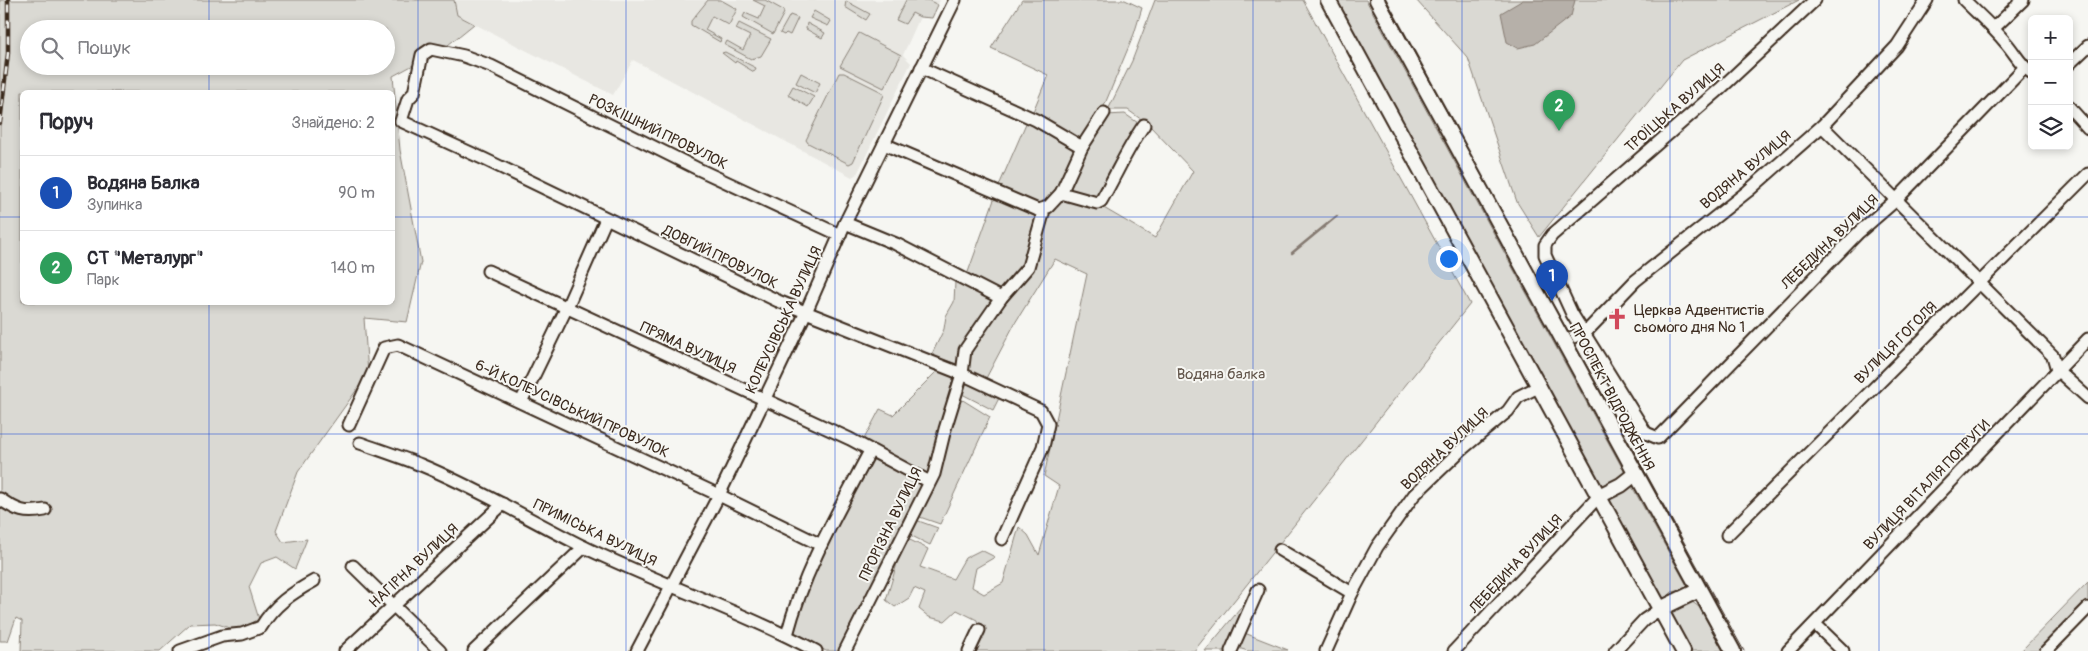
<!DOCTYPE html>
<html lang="uk">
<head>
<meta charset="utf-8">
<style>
	body { margin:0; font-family:Pangolin,sans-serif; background:#f7f7f7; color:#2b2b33 }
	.controls { position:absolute; right:15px; top:15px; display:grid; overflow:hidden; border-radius:8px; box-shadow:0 2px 8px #0003 }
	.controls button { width:45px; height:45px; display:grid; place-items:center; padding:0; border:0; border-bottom:1px solid #e1e1e2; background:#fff; color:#2b2b33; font:25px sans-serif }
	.you { position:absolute; left:1448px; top:258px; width:18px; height:18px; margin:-12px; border:4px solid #fff; border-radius:50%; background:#1a73e8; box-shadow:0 0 0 8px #1a73e833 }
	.badge { display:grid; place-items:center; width:32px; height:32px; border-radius:50%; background:#d1495b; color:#fff; font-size:16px; font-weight:700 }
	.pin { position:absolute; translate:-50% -41px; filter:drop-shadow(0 1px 2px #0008) }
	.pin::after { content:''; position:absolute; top:26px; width:18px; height:15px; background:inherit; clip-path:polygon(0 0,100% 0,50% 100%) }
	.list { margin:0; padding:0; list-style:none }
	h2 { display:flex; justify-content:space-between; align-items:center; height:65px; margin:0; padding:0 20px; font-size:21px }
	h2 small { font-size:16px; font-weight:400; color:#7c7c81 }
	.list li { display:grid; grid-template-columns:32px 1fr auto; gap:15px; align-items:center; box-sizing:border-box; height:75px; padding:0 20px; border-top:1px solid #e1e1e2 }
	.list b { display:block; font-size:19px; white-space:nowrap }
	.list p { margin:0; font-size:16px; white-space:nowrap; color:#7c7c81 }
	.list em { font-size:16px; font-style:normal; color:#7c7c81 }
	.icon { flex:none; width:28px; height:28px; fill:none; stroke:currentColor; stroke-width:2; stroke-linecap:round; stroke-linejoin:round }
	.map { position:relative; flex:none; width:2088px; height:651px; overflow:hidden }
	.search { position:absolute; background:#fff; box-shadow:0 2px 8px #0003; left:20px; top:20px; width:375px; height:55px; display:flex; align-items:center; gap:12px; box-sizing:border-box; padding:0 18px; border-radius:28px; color:#7c7c81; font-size:19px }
	.panel { position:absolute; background:#fff; box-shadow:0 2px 8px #0003; left:20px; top:90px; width:375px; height:215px; border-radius:8px }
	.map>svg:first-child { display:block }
	.built { fill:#e8e7e2 }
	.green { fill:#dad9d3; stroke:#8a8278; fill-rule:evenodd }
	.water { fill:#b6b0a9; stroke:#857a71 }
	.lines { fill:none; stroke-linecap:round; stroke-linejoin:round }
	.stream { stroke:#857a71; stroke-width:2.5 }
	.minor-casing { stroke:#3b2a1e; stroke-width:15 }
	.major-casing { stroke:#3b2a1e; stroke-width:18 }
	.minor { stroke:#f6f6f2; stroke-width:11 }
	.major { stroke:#f6f6f2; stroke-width:14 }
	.tram { stroke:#3b2a1e; stroke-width:1 }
	.rail-casing { stroke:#3b2a1e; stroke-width:4.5 }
	.rail { stroke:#f6f6f2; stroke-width:2.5; stroke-dasharray:8; stroke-linecap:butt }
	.grid { fill:none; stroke:#1d4ed8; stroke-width:1; stroke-opacity:0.55 }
	.labels { text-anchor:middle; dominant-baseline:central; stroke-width:4; stroke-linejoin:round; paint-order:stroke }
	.street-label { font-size:15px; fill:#3b2a1e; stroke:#f6f6f2 }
	.poi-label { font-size:15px; fill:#3b2a1e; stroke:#f6f6f2; text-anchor:start }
	.park-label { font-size:15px; fill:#63564b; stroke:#f6f6f2 }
</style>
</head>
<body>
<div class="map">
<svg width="2088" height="651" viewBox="0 0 2088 651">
	<rect width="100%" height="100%" fill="#f6f6f2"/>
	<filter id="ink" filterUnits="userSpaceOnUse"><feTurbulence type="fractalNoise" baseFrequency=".02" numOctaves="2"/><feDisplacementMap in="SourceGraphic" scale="10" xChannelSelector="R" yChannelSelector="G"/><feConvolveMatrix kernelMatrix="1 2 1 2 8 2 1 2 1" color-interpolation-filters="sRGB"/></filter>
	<g filter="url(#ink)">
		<!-- built -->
		<polygon class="built" points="454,0 940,0 932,18 920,17 903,55 911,63 857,174 852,177 633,60 613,95 457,15"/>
		<!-- green -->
		<g class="green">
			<path d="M0,0h454l3,15 17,9 -31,25 -50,27 7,74 21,112 -14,60 -43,-4 4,56 -70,98 -22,59 7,11 24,-3 -12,30 -18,-12 -16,6 -12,24 10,32 -21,12 -23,-8 -25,1 -30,27h-139l1,-30 -6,-3 -8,23h-8zM29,29h357v37h-357zM22,92h370v210h-370z"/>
			<polygon points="708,0 721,0 737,9 729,25 712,16 705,30 721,39 720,42 691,25 691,21"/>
			<polygon points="753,0 765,0 783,10 784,13 773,34 743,17 745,13 759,19 765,6"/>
			<polygon points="906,0 928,0 938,5 932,18 920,17 912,13 905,24 896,20"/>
			<polygon points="1022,0 1125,0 1142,8 1134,34 1102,111 1080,142 1032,114 1048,75 991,48"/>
			<polygon points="1155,0 1303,0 1470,304 1194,651 969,651 979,631 977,620 957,610 945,621 929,617 919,609 925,593 914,588 909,598 895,607 886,600 896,567 897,553 904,537 928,549 920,567 953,579 965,558 981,550 995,557 976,568 972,587 984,594 1003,583 1019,527 1028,535 1039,555 1059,486 1044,476 1087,274 1055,259 1015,323 984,382 965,372 967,351 1000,304 1032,269 1046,213 1062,197 1102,207 1155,238 1193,171 1149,125 1128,110 1108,110 1132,61"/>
			<polygon points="1333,0 1366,0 1624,471 1624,476 1600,489"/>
			<polygon points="1416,0 1799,0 1682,60 1539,237 1517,202 1468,58"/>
			<polygon points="846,1 870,14 866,20 845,7"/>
			<polygon points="814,11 831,21 828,26 810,18"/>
			<polygon points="790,15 798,18 790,35 786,33 784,35 780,33"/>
			<polygon points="739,23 771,39 761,56 751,59 725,45 727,41 743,50 750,36 736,29"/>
			<polygon points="807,23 825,33 822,38 806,29"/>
			<polygon points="859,33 901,55 884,88 840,66"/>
			<polygon points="725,52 756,68 754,72 736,61 735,63 722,53"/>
			<polygon points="801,73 820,83 815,93 796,83"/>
			<polygon points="839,73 844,73 882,92 884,95 853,162 849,164 808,143 806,140"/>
			<polygon points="793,86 814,97 808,107 788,95"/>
			<polygon points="1125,114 1141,125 1098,200 1064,191 1082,152 1106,115"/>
			<polygon points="1027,121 1077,148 1053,197 1048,203 1037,207 998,188"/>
			<polygon points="995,197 1040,216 1025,267 1000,292 967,275"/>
			<polygon points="952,278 998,299 961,365 931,356 944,329 946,316 954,302 955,282"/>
			<polygon points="939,369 959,376 927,478 864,439 880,409 893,415"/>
			<polygon points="966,379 1000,396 993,410 960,393"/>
			<polygon points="958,397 990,417 940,524 914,515"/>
			<polygon points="870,458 922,485 867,604 842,651 826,651 794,634 798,604"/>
			<polygon points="1624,486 1631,486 1634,490 1689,589 1672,592 1662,602 1608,501"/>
			<polygon points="913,519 938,528 930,545 906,533"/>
			<polygon points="2088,582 2088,600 2038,651 2021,651"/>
			<polygon points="1250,597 1226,651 1205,651"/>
			<path d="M1691,601l8,6 24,44h-35c-5,-10 -26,-34 -13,-44 4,-3 12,-4 16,-6z"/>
			<polygon points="1242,632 1288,650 1248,651 1235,647"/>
		</g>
		<!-- water -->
		<polygon class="water" points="1523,0 1575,0 1571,16 1535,44 1518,48 1507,42 1501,13"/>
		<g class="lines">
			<!-- stream -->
			<polyline class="stream" points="1292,253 1337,216"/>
			<!-- minor casing -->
			<g class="minor-casing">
				<g id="minor">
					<polyline points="1815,0 1720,89 1552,235 1545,245 1545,255 1572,314 1646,433 1658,438 1859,232 1896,200 2024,68"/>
					<path d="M1964,0c14,14 29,27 42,43 9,10 14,22 26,30"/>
					<polyline points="1994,28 2023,0"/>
					<polyline points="2069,64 2088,46"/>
					<polyline points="921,68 1036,120 1082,147"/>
					<polyline points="2069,107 2088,128"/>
					<polyline points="1822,126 2053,356 2057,370 2088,398"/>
					<polyline points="884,144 1038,210"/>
					<path d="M1061,193l36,10 4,-2c15,-26 26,-52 43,-76"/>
					<polyline points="845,223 896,244 1001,298"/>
					<polyline points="840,235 696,168 491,66 464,56 431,49 422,55 414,93 408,99 401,121 484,159 778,301 962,374 1041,411 1048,424 1043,447 1002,539"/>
					<polyline points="488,271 850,439 928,481"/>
					<polyline points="1564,340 1585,333 1635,281 1748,191 1822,126 1897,46 1927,0"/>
					<polyline points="521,402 567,307 606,219"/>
					<polyline points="349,425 384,348 398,345 719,495 821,545"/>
					<path d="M360,443c20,7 41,14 61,22 56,23 109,55 163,82 76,37 157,64 232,104"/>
					<path d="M0,499c17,12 25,15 45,11"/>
					<polyline points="1727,535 2088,174"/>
					<polyline points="1280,550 1352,593"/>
					<polyline points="353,566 440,651"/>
					<polyline points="1815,624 1843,651"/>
					<path d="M787,635c17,-66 51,-123 83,-184"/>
					<path d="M180,651l42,-15 20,-2 19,-7c13,-22 31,-34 53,-46"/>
					<polyline points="345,651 503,504"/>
					<polyline points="474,651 584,547"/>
					<polyline points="637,651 719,495 806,312 845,223 955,0"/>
					<polyline points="845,651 934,474 945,429 962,374 965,350 1001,298 1028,267 1043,214 1038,210 1048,207 1061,193 1082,147 1104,113"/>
					<polyline points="969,651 979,630"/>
					<polyline points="1231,651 1258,590"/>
					<polyline points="1326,651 1352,593 1377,547 1414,495 1461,450 1508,411 1518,397 1540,386"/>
					<polyline points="1454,651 1599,496"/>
					<polyline points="1615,651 1644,620 1660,609"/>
					<polyline points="1788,651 2088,339"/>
					<polyline points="2046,651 2088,608"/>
				</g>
			</g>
			<!-- major casing -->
			<g class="major-casing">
				<g id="major">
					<polyline points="1328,0 1683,651"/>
					<polyline points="1377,0 1733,651"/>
					<polyline points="1599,496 1621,485 1635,474"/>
					<polyline points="1660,609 1699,590"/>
				</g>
			</g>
			<!-- minor -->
			<use href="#minor" class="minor"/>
			<!-- major -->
			<use href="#major" class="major"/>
			<!-- tram -->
			<polyline class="tram" points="1385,0 1744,651"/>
			<!-- rail casing -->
			<g class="rail-casing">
				<polyline id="rail" points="0,123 8,53 8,0"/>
			</g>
			<!-- rail -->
			<use href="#rail" class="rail"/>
		</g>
	</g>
	<!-- grid -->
	<path class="grid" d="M209,0v29M418,0v651M626,0v651M835,0v651M1044,0v651M1253,0v651M1462,0v651M1670,0v651M1879,0v651M209,66v26M0,217h22M392,217h1696M209,302v349M0,434h2088"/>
	<!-- icons -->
	<defs>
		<g id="church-bare" transform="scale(1.725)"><path d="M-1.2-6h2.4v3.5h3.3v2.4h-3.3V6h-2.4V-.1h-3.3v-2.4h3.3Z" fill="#d1495b" stroke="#f6f6f2" stroke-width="2.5" paint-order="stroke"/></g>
	</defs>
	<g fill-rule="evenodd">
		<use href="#church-bare" x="1617" y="319"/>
	</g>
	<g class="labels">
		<!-- street labels -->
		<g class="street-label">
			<text transform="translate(1675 108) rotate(-41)">ТРОЇЦЬКА ВУЛИЦЯ</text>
			<text transform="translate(658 132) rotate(26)">РОЗКІШНИЙ ПРОВУЛОК</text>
			<text transform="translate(1746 170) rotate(-40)">ВОДЯНА ВУЛИЦЯ</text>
			<text transform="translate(1830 242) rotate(-44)">ЛЕБЕДИНА ВУЛИЦЯ</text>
			<text transform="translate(720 257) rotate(26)">ДОВГИЙ ПРОВУЛОК</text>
			<text transform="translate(784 320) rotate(-65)">КОЛЕУСІВСЬКА ВУЛИЦЯ</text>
			<text transform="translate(1896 343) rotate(-45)">ВУЛИЦЯ ГОГОЛЯ</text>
			<text transform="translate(688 348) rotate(25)">ПРЯМА ВУЛИЦЯ</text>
			<text transform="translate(1612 397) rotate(62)">ПРОСПЕКТ ВІДРОДЖЕННЯ</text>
			<text transform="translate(572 409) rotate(25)">6-Й КОЛЕУСІВСЬКИЙ ПРОВУЛОК</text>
			<text transform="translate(1445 449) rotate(-43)">ВОДЯНА ВУЛИЦЯ</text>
			<text transform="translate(1927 485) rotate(-46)">ВУЛИЦЯ ВІТАЛІЯ ПОПРУГИ</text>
			<text transform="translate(891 524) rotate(-64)">ПРОРІЗНА ВУЛИЦЯ</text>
			<text transform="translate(595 533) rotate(26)">ПРИМІСЬКА ВУЛИЦЯ</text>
			<text transform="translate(1516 564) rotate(-47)">ЛЕБЕДИНА ВУЛИЦЯ</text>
			<text transform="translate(414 566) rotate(-43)">НАГІРНА ВУЛИЦЯ</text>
		</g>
		<!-- poi labels -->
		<g class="poi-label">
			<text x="1634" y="310">Церква Адвентистів<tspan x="1634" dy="17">сьомого дня № 1</tspan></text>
		</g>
		<!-- park labels -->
		<g class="park-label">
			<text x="1221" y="374">Водяна балка</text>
		</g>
	</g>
</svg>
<div class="controls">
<button>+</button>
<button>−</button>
<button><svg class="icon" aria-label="layers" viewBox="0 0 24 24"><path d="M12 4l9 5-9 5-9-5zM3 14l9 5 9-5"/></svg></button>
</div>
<div class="you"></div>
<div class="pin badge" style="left:1552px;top:301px;background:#1a4fb4">1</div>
<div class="pin badge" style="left:1559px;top:131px;background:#2e9e5b">2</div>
<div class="search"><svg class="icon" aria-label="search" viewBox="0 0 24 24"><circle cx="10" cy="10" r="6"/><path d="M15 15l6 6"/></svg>Пошук</div>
<section class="panel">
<h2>Поруч<small>Знайдено: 2</small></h2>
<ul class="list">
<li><span class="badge" style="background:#1a4fb4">1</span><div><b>Водяна Балка</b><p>Зупинка</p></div><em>90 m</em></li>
<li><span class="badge" style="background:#2e9e5b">2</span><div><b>СТ &quot;Металург&quot;</b><p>Парк</p></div><em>140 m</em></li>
</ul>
</section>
</div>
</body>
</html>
